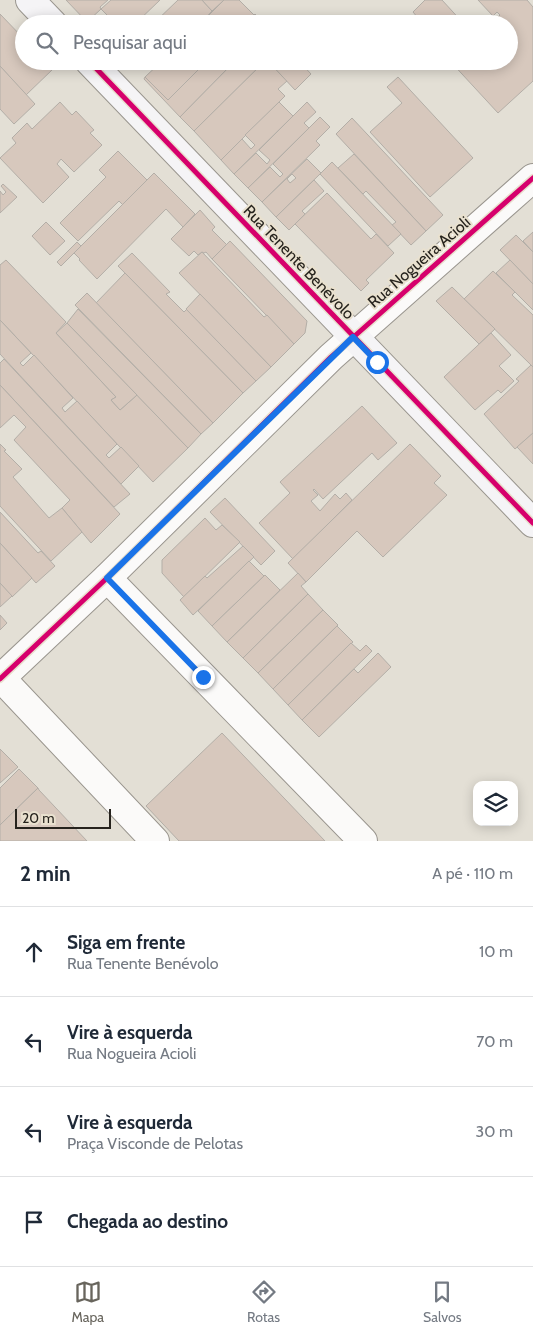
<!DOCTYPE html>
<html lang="pt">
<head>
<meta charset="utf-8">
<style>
	body { margin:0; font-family:Cabin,sans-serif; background:#f2f2f3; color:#1f2937 }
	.controls { position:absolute; right:15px; bottom:15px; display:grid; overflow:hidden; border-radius:10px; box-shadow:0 2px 12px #0003 }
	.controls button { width:45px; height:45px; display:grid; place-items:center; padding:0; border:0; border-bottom:1px solid #e0e1e3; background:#fff; color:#1f2937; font:25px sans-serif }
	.scale { position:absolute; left:15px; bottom:12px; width:96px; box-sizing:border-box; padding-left:5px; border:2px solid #26231d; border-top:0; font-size:14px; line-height:18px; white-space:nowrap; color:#26231d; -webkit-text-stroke:4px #e9e1cf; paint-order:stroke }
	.stop { position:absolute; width:15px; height:15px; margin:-11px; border:4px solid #1a73e8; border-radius:50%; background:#fff }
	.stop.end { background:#1a73e8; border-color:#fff; box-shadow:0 1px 5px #0008 }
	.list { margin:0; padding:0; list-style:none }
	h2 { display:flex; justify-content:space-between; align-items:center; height:65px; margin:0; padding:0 20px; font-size:21px }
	h2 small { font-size:16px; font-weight:400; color:#747a83 }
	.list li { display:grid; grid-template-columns:32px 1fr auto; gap:15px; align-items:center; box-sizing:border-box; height:90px; padding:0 20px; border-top:1px solid #e0e1e3 }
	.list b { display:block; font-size:19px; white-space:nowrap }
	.list p { margin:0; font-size:16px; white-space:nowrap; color:#747a83 }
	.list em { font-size:16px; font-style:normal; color:#747a83 }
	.icon { flex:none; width:28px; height:28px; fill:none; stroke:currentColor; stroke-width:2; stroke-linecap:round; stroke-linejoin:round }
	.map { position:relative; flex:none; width:533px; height:841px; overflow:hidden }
	.search { position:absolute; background:#fff; box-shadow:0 2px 12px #0003; left:15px; right:15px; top:15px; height:55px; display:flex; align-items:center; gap:12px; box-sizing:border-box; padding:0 18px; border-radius:28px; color:#747a83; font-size:19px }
	.sheet { height:425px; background:#fff }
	nav { display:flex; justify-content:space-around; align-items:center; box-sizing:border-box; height:70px; border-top:1px solid #e0e1e3; background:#fff; font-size:14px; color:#747a83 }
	nav a { display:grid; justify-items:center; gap:2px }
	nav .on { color:#68655d }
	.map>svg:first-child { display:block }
	.building { fill:#d7c8bd; stroke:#b3aea7; fill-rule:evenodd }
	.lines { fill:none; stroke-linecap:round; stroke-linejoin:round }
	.street-casing { stroke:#99958e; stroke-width:30 }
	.secondary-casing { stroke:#99958e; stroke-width:30 }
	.street { stroke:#fbfaf9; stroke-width:28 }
	.secondary { stroke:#f5f4f6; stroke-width:28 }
	.cycleway-casing { stroke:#e9e1cf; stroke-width:8 }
	.cycleway { stroke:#d6006c; stroke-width:5 }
	.route { stroke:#1a73e8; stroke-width:6 }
	.labels { text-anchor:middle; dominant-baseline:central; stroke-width:4; stroke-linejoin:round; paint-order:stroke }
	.street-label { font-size:16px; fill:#26231d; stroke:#e9e1cf }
</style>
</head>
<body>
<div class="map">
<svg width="533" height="841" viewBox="0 0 533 841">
	<rect width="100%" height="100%" fill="#e3dfd5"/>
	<!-- building -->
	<g class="building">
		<polygon points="66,0 108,0 100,7 101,9 87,22"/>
		<polygon points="111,0 160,0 135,24 116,24 101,9"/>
		<polygon points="178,0 202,0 212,11 200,24 153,24"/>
		<polygon points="202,0 224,0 212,11"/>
		<polygon points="224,0 239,0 254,15 245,24 200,24"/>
		<polygon points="425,0 442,0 464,24 415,24 413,22 418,18 413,12"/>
		<polygon points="478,0 527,0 533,7 533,81 498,113 450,61 509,61 509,44 515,39 509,33 509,24 500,24 496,19 500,15 497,12 493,16"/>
		<polygon points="0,14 24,39 24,61 46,61 53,69 26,95 0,66"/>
		<polygon points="255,14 264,24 245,24"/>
		<polygon points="152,61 162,61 157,66"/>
		<polygon points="162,61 207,61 168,100 145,77"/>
		<polygon points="207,61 230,61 232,64 180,117 144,79 145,77 168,100"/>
		<polygon points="235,61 239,64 242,61 265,61 194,131 180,117"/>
		<polygon points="265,61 268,61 287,81 278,89 285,96 221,160 194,131"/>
		<polygon points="268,61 299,61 311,74 295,90"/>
		<polygon points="0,66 35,104 14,124 0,109"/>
		<polygon points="398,77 473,158 430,197 370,132 402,103 387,87"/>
		<polygon points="60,102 72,115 76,111 94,130 90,133 102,145 74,172 61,159 57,164 69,177 43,203 0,158 16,143 12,138 27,123 32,129"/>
		<polygon points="279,102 293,116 234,174 221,160 242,139 251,149 255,145 245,135"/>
		<polygon points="307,102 316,112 304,123 309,128 248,188 234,174 256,153 267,164 270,160 259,150"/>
		<polygon points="320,117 330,127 316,141 320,145 262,202 248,188 270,167 280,177 283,174 273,164"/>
		<polygon points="352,118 443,215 426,231 336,134"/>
		<polygon points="118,151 147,180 123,205 119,201 78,241 60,223 106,177 99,170"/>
		<polygon points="354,154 426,231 411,245 392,225 396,222 366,191 363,194 338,168"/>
		<path d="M307,159l14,14 -45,44 -14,-15zM292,174l4,4 -6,5 -3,-4z"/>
		<polygon points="332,162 401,234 388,246 320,174"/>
		<polygon points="154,173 195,214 183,227 166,209 97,279 79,260 80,259 74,253"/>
		<polygon points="314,180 324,191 302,211 305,214 289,230 276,217"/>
		<polygon points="3,184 17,197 0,213 0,191 3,195 6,192 1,186"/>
		<polygon points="327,193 371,239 376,234 394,253 366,280 369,283 361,291 295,224"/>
		<polygon points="200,210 215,227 212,230 227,245 212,259 206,252 204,253 202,252 198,255 194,251 189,256 171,239"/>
		<polygon points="46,222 65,241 50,255 32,236"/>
		<polygon points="533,232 533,252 523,241"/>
		<polygon points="516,235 533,252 533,284 500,250"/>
		<polygon points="230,241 307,321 305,333 294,344 212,259"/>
		<polygon points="77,242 81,246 61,266 57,262"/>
		<polygon points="202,252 264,317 267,315 294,344 271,367 179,273"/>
		<polygon points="132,253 170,292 166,294 184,312 187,309 256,381 243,393 118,266"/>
		<polygon points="6,260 66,322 56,333 116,397 111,400 120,410 137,395 188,448 153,482 0,320 0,265"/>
		<polygon points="510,260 533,284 533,310 496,273"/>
		<polygon points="493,271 515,292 512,295 533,315 533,367 464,299"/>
		<polygon points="125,273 243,393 213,423 96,303"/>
		<polygon points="452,287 495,329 479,344 436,301"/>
		<polygon points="87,293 213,423 201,434 75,305"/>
		<polygon points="200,294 271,367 256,381 186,309"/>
		<polygon points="78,309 201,434 188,448 67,323"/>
		<polygon points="0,320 31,353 20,363 23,366 34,355 73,398 62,408 65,412 77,401 117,444 106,455 109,458 121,447 139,466 121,484 0,354"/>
		<polygon points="67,323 137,395 120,410 111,400 116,397 56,333"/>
		<polygon points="491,333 511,355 499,366 514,381 501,393 498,390 475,410 444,377"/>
		<polygon points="4,359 130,494 114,507 0,385 0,363"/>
		<polygon points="531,365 533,367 533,433 515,449 484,414 519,381 516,379"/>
		<polygon points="0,385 120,514 91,543 62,508 70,500 14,440 26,427 14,415 0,428"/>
		<polygon points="362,406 397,443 378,460 372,453 323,499 314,489 313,490 318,495 311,501 320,511 335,494 340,499 346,493 352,500 293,559 259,523 290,493 280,482"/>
		<polygon points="533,433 533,464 517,447"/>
		<polygon points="0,444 6,450 4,451 22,469 13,477 49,518 62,508 82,532 51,561 0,506"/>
		<polygon points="410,444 441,476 434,483 447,495 383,557 357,531 306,582 288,563"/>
		<polygon points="225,498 275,551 261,565 210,512"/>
		<polygon points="0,512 38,553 41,551 55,566 36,583 0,543"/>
		<polygon points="205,518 216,530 222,525 240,542 184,597 162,573 162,560"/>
		<polygon points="0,543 32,578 12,597 0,583"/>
		<polygon points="243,546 254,557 193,615 180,600 205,576 207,578"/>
		<polygon points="249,561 264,576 212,626 198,611"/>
		<polygon points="298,573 306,582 301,586 308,594 243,658 227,642"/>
		<polygon points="265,575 280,590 227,642 212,626"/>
		<polygon points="0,583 12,596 0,607"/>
		<polygon points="308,594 323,610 258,673 243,658"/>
		<polygon points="323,610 338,625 273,689 258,673"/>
		<polygon points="0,615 7,623 0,630"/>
		<polygon points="337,626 353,642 288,705 273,689"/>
		<polygon points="351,643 360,651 366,645 372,651 302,720 288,705"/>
		<polygon points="378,653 391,667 319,737 302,720 354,669 358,673"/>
		<polygon points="222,733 325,841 179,841 146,806"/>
		<polygon points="0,749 18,767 0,783"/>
		<polygon points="19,769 38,788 0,825 0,788"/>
		<polygon points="38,788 39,790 87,841 0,841 0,825"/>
	</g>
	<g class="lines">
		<!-- street casing -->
		<g class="street-casing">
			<g id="street">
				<polyline points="107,578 363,841"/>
				<polyline points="1,678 155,841"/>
				<polyline points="0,679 107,578 331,357 533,178"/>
			</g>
		</g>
		<!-- secondary casing -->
		<g class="secondary-casing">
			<g id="secondary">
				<polyline points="30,0 53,24"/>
				<polyline points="89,61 533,523"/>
			</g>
		</g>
		<!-- street -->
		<use href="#street" class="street"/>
		<!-- secondary -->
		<use href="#secondary" class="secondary"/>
		<!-- cycleway casing -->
		<g class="cycleway-casing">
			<g id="cycleway">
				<polyline points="89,61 533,523"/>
				<polyline points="0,679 107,578 331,357 533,178"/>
			</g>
		</g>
		<!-- cycleway -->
		<use href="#cycleway" class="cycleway"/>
	</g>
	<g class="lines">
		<!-- route -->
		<polyline class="route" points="203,677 107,578 353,337 377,362"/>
	</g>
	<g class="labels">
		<!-- street labels -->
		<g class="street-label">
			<text transform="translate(299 262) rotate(46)">Rua Tenente Benévolo</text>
			<text transform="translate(419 262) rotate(-41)">Rua Nogueira Acioli</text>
		</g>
	</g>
</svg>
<div class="controls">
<button><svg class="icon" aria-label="layers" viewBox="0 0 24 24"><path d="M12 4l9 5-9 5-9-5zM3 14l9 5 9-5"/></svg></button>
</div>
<div class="scale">20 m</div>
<div class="stop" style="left:377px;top:362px"></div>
<div class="stop end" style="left:203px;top:677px"></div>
<div class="search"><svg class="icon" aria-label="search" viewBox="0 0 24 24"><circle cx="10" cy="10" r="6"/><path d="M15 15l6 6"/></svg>Pesquisar aqui</div>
</div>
<section class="sheet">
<h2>2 min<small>A pé · 110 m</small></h2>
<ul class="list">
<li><svg class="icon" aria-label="ahead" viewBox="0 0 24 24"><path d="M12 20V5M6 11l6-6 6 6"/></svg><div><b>Siga em frente</b><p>Rua Tenente Benévolo</p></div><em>10 m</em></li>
<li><svg class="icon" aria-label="left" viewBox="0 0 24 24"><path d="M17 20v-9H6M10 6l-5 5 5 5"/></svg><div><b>Vire à esquerda</b><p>Rua Nogueira Acioli</p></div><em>70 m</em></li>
<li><svg class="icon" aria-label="left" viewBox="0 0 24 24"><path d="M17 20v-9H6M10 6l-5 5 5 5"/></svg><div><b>Vire à esquerda</b><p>Praça Visconde de Pelotas</p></div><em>30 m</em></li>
<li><svg class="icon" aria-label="arrive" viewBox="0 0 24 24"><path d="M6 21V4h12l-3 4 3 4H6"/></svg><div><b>Chegada ao destino</b></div></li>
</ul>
</section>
<nav>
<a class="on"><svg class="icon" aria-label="map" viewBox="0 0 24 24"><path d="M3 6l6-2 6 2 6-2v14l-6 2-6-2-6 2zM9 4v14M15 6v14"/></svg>Mapa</a>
<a><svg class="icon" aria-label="directions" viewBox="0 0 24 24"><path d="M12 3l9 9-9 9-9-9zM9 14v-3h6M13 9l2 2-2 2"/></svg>Rotas</a>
<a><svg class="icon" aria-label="saved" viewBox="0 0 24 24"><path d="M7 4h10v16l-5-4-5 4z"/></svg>Salvos</a>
</nav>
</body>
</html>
